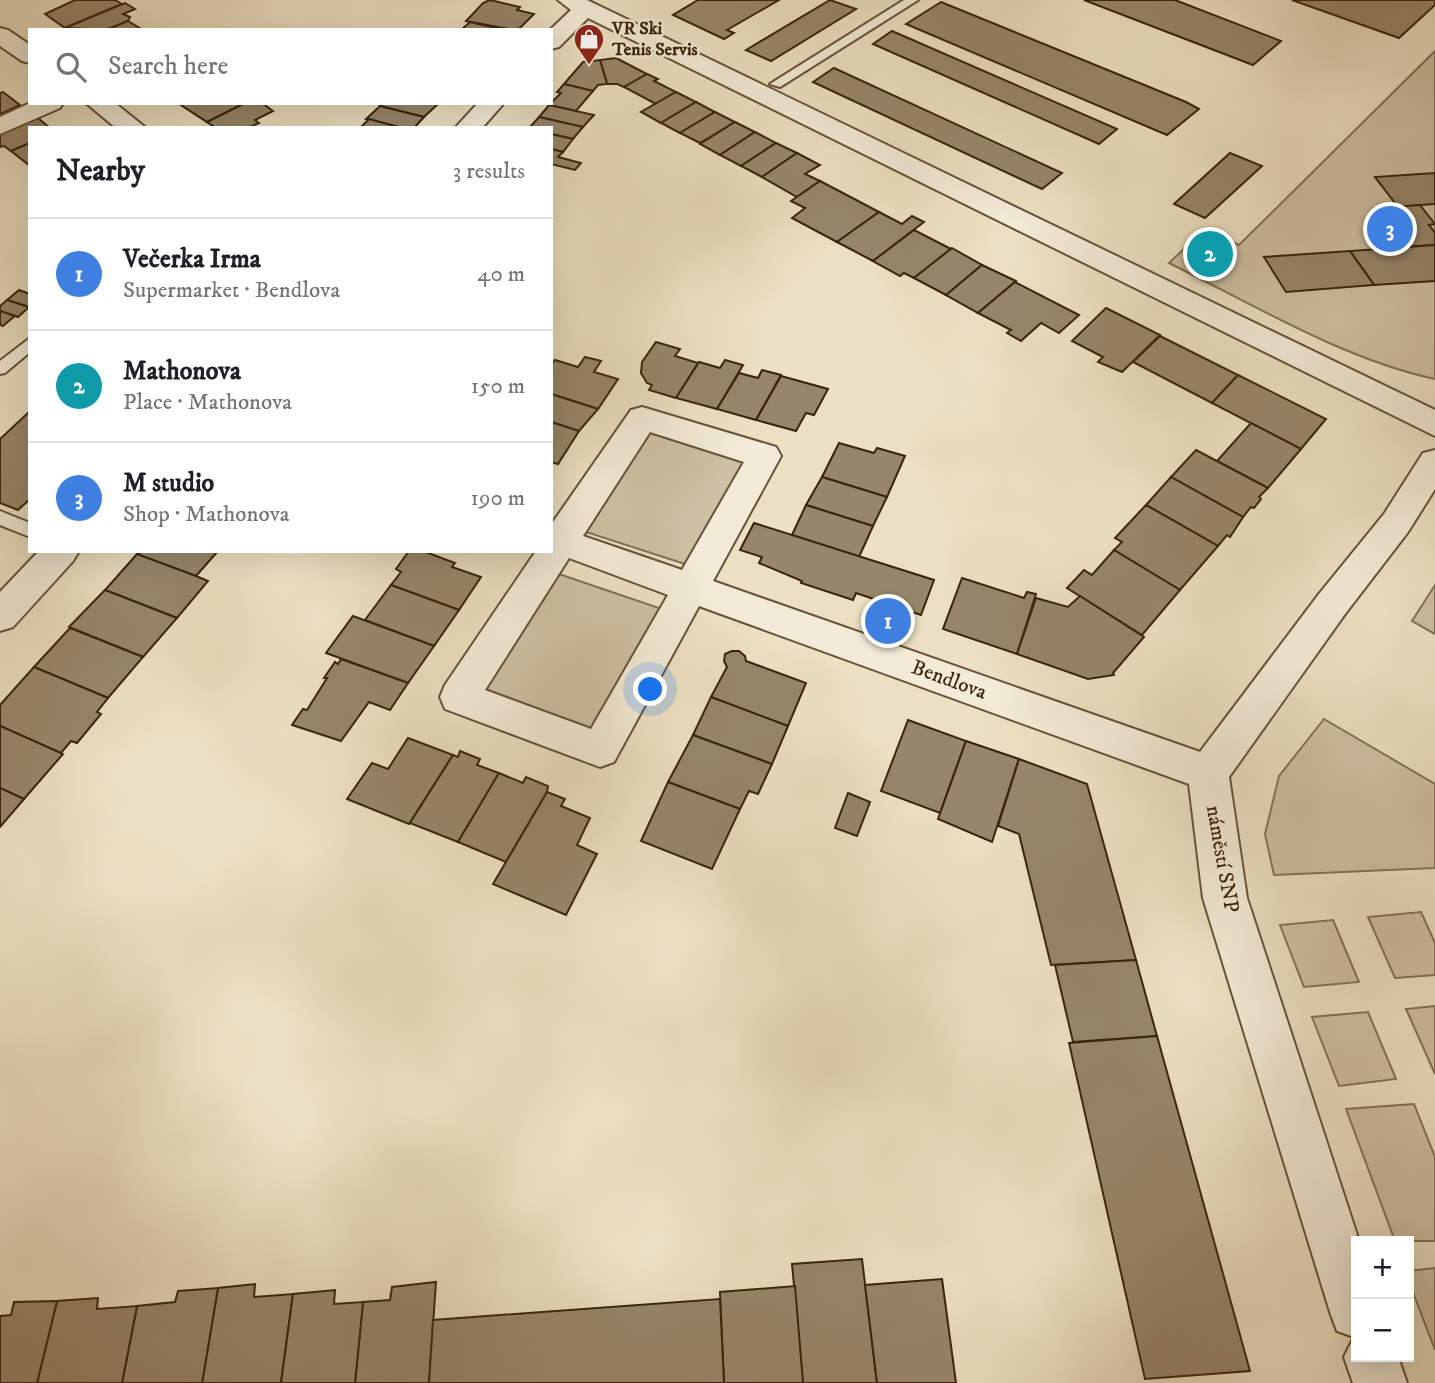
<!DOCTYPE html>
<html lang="en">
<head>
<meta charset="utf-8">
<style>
	body { margin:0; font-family:"IM FELL DW Pica",serif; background:#f6f6f6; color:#202124 }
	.controls { position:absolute; right:21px; bottom:21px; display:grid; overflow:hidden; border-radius:0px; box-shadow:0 7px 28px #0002 }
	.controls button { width:63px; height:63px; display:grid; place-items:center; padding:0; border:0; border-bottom:2px solid #e0e0e0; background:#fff; color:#202124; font:35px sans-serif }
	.you { position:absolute; left:651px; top:690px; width:24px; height:24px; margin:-18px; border:5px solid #fff; border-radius:50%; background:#1a73e8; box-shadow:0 0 0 10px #1a73e833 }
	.badge { display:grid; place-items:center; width:46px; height:46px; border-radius:50%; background:#8f2418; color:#fff; font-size:23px; font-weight:700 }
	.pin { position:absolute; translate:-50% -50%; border:4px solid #fff; box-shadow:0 2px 7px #0006 }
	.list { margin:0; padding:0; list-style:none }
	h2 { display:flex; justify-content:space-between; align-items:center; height:91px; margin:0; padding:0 28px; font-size:30px }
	h2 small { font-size:23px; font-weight:400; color:#757577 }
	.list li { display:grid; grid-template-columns:46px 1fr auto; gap:21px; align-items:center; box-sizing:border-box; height:112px; padding:0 28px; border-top:2px solid #e0e0e0 }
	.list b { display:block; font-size:26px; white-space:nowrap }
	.list p { margin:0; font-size:23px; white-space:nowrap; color:#757577 }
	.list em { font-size:23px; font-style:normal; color:#757577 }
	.icon { flex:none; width:38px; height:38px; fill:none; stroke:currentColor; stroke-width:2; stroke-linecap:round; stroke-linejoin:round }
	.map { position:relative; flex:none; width:1435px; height:1383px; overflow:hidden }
	.search { position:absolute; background:#fff; box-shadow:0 7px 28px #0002; left:28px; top:28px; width:525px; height:77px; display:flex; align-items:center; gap:18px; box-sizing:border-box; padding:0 24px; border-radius:0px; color:#757577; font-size:26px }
	.panel { position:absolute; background:#fff; box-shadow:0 7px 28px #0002; left:28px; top:126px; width:525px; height:427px; border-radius:0px }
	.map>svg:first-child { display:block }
	.green { fill:#cec0a3; stroke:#847257; stroke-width:2 }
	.building { fill:#97866a; stroke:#3a240b; stroke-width:2 }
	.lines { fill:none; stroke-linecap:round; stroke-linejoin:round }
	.lane-casing { stroke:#665339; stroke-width:4 }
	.street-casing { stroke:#665339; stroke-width:4 }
	.lane { fill:#f3ebd7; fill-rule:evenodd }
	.street { fill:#f3ebd7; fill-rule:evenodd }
	.labels { text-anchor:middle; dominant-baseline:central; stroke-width:5; stroke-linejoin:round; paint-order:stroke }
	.far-poi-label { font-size:18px; font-weight:bold; fill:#3a240b; stroke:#f3ebd7; text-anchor:start }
	.street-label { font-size:21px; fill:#3a240b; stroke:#f3ebd7 }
</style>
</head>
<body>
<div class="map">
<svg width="1435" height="1383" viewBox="0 0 1435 1383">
	<rect width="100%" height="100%" fill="#ece0c2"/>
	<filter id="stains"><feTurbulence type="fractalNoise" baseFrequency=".00286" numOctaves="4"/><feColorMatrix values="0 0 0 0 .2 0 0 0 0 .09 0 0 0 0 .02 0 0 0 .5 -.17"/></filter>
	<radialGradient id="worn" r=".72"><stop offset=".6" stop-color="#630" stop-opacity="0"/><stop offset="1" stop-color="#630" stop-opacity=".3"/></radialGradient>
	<!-- green -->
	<g class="green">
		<path d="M1435,51v328c-90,-19 -183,-75 -266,-116l35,-33 35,15z"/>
		<polygon points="650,432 739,459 744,466 691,566 580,530 639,435"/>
		<polygon points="553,572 662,609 591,733 495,704 481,686"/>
		<polygon points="1435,585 1435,634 1412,621"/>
		<polygon points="1324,719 1435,784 1435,868 1274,875 1265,834 1279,776"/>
		<polygon points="1421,912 1435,943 1435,975 1395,978 1368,917"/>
		<polygon points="1333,920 1359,982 1304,987 1280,925"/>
		<polygon points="1435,1006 1435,1074 1406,1009"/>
		<polygon points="1368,1012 1396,1079 1339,1086 1312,1017"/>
		<polygon points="1414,1104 1435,1157 1435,1241 1395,1241 1346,1109"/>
		<polygon points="1435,1268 1435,1350 1409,1282 1409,1271"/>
	</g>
	<!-- building -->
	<g class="building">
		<polygon points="75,0 115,0 122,4 65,28 45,14"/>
		<polygon points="490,0 520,7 517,10 534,14 520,28 514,30 466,21 483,3"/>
		<polygon points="698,0 779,0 727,30 734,33 724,39 673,15"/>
		<polygon points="830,0 856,9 771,61 746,50"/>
		<polygon points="1084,0 1175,0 1281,41 1253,65"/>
		<polygon points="1292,0 1435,0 1435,5 1399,38"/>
		<polygon points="941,2 1186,102 1199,109 1167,135 906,24"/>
		<polygon points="125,3 135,9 123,14 130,17 128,21 106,30 65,28"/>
		<polygon points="128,21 143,30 106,30"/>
		<polygon points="470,22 505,30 461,30"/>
		<polygon points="892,31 1117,129 1099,144 873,44"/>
		<polygon points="616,58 647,74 624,87 617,84 607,84 600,60"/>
		<polygon points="600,60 607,84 598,85 593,91 564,84 583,62"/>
		<polygon points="834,68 1062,173 1042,189 813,82"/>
		<polygon points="647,74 658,79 654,81 676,92 656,104 624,87"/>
		<polygon points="564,84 593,91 576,111 549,105 561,93 557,92"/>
		<polygon points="3,92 20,105 0,114 0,93"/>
		<polygon points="676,92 696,102 661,123 641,112"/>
		<polygon points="696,102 715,112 680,133 661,123"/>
		<polygon points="185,103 245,103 207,122 181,105"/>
		<polygon points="245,103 262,103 273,111 255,120 259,123 248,128 216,128 207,122"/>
		<polygon points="383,103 434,103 438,104 424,117 380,106"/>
		<polygon points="549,105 594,115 583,127 539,117"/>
		<polygon points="380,106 424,117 414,128 402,128 366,119"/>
		<polygon points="715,112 735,122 700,143 680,133"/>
		<polygon points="539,117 583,127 573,139 551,134 551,128 529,128"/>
		<polygon points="38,118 50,128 30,128 30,143 11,151 4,146 0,147 0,134"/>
		<polygon points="369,119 402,128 360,128"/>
		<polygon points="735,122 755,132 720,155 700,144"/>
		<polygon points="755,132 776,143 741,166 720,155"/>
		<polygon points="551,134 573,139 563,152 551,149"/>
		<polygon points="30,143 30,166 11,151"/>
		<polygon points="776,143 797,153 762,177 741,166"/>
		<polygon points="551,149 563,152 558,157 581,163 575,170 551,164"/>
		<polygon points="797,153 820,165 805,174 820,181 797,197 762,177"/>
		<polygon points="1230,153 1262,166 1205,218 1174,204"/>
		<polygon points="1435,173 1435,204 1420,205 1398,207 1375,177"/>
		<polygon points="820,181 879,212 837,242 792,218 805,208 791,201"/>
		<polygon points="1420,205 1435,224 1429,225 1435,233 1435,245 1399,247 1384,227 1391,227 1377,208"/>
		<polygon points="879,212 902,224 912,216 924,222 873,261 837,242"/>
		<polygon points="914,230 951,249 914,278 904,273 900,276 873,261"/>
		<polygon points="1206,241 1231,252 1215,267 1189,256"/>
		<polygon points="1435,245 1435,281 1374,285 1350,251"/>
		<polygon points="952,248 982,265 946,295 914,278"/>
		<polygon points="1350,251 1374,285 1286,292 1264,257"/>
		<polygon points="982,265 1016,281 978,313 946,295"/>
		<polygon points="1015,282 1079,315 1059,333 1041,323 1021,341 1007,333 1011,330 978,313"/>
		<polygon points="19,290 30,294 29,307 7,300"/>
		<polygon points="7,300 29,307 18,317 0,311 0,306"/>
		<polygon points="1106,308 1160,335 1122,372 1098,362 1103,357 1072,341"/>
		<polygon points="0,311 15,316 3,326 0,325"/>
		<polygon points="1160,336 1238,375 1212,403 1133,362"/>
		<polygon points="656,342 680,349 675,356 698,363 676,398 649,390 652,385 647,383 641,373 642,362"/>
		<polygon points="585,357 601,361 594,372 618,379 598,409 551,394 551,365 555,360 578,367"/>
		<polygon points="725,360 743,365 717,409 676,398 699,362 720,368"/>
		<polygon points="762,370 781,375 756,420 717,409 739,373 758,378"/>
		<polygon points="1238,375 1326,419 1301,449 1212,403"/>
		<polygon points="781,376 828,389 814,415 806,413 796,431 756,420"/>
		<polygon points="551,394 598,409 579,431 551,422"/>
		<polygon points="30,411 30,499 18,510 0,503 0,439"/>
		<polygon points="551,422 579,431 558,464 551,462"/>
		<polygon points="1251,423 1301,449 1268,488 1217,461"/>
		<polygon points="839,443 874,453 877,448 905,456 887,497 822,477"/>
		<polygon points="1196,450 1268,488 1259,497 1261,499 1254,508 1251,507 1243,517 1171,477"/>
		<polygon points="822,477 887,497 873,526 806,505"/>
		<polygon points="1171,477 1243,517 1230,537 1227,535 1218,546 1146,505"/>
		<polygon points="806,505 873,526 859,557 792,535"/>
		<polygon points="1146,505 1218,546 1180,590 1114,550 1122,542 1115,538"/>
		<polygon points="754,523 934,580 921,615 856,593 853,600 801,583 802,581 759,563 762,557 740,550"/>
		<polygon points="1114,550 1180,590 1142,635 1067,588 1084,570 1092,575"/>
		<polygon points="141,551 218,551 196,576 138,555"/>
		<polygon points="409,551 423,551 455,563 452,567 481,577 459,610 391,585 401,572 396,569"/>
		<polygon points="137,554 196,576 208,581 177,618 105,590"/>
		<polygon points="962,578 1024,598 1027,592 1036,594 1017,654 943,629"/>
		<polygon points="391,585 459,610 434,646 365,620"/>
		<polygon points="105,590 177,618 143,657 69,627"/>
		<polygon points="1080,596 1144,637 1113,673 1114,675 1088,679 1017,654 1036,598 1068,607"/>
		<polygon points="353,616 434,646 408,683 326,653"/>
		<polygon points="70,628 143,657 108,698 34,667"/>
		<polygon points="732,651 739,651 745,656 746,661 806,683 788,726 711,697 727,667 724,661 725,654"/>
		<polygon points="341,659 408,683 390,710 369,702 341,741 292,725 303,709 307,710 327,678 324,678 335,662 338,664"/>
		<polygon points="34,667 108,698 97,712 101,714 77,743 71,741 61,753 0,726 0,705"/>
		<polygon points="711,697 788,726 772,764 693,735"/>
		<polygon points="908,720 966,741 940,813 881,791"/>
		<polygon points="0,726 63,754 24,799 0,788"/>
		<polygon points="693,735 772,764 758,794 749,791 740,809 668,782"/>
		<polygon points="408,738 453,755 409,824 347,799 372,763 388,769"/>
		<polygon points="966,741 1019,759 992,842 938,819"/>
		<polygon points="460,751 480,759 477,765 499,773 458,842 410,823 453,755 458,757"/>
		<polygon points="1019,759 1087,784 1136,960 1051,965 1019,834 998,826"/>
		<polygon points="499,773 523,783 526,777 548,786 547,792 506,862 458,842"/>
		<polygon points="668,782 740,809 712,869 641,841"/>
		<polygon points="0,788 24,799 0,827"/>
		<polygon points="547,792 565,799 561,806 590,818 577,845 597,854 566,915 493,884"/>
		<polygon points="848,793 870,802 857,836 835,828"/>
		<polygon points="1136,960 1157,1036 1073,1042 1055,965"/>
		<polygon points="1157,1036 1250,1371 1145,1379 1069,1043"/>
		<polygon points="862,1259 877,1383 803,1383 792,1264"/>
		<polygon points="942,1279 956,1383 877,1383 865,1285"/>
		<polygon points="436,1282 429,1383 355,1383 363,1302 390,1300 392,1287"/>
		<polygon points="255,1284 254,1297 293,1294 281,1383 202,1383 218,1288"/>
		<polygon points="795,1286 803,1383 724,1383 720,1292"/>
		<polygon points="218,1288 202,1383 122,1383 137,1306 175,1302 178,1291"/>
		<polygon points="335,1290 334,1304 363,1302 355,1383 281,1383 293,1294"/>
		<polygon points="98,1298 97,1309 137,1306 122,1383 37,1383 57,1301"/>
		<polygon points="720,1299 724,1383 429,1383 433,1320"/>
		<polygon points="57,1301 37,1383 0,1383 0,1316 11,1315 14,1302"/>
	</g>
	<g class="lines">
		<!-- lane casing -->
		<g class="lane-casing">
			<g id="lane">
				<polygon points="904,0 918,0 780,87 770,84"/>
				<polygon points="30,338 30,352 5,373 0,374 0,361"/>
				<polygon points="0,511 30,523 30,537 0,525"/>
			</g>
		</g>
		<!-- street casing -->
		<g class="street-casing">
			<g id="street">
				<polygon points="558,0 587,0 1435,410 1435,436 588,18 559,47 551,49 550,30 571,10"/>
				<polygon points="0,28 8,30 30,45 30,63 22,61 0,46"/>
				<polygon points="30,103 63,103 60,108 0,134 0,117"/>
				<polygon points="86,103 115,103 146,128 116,128"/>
				<polygon points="478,103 504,103 482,128 455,128"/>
				<path d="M642,407l134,40 5,9 -68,125 487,171 119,-158 65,-80 39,-61 12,-3v39l-27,43 -63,82 -116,163 18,121 112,343h-3v116h42l9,26h-54l-9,-26 10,-20 -17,-6 -7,-19 -127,-414 -14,-114 -490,-178 -85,156 -14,5 -155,-58 -5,-12 5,-12 91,-134h15v-26l80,-115zM650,432l94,30 -62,108 -99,-34zM569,558l99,37 -77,134 -106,-39z"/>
				<polygon points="39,551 79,551 73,561 13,627 0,631 0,592"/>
			</g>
		</g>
		<!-- lane -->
		<use href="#lane" class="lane"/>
		<!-- street -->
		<use href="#street" class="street"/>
	</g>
	<!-- icons -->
	<defs>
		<g id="shop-pin" transform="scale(1.575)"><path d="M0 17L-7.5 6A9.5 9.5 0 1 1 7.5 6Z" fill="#8f2418" stroke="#f3ebd7"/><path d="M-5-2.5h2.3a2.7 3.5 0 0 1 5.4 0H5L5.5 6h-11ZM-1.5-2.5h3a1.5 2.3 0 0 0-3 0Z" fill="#fff"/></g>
	</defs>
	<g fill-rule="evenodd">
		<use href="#shop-pin" x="589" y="39"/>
	</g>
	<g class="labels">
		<!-- far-poi labels -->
		<g class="far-poi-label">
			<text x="612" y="29">VR Ski<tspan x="612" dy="21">Tenis Servis</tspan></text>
		</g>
		<!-- street labels -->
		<g class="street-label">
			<text transform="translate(949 680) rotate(20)">Bendlova</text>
			<text transform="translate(1222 859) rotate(80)">náměstí SNP</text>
		</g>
	</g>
	<rect width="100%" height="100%" filter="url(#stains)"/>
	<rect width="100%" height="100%" fill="url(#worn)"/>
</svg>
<div class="controls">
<button>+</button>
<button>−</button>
</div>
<div class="you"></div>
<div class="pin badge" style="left:888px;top:621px;background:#3f7fe0">1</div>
<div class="pin badge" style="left:1210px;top:254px;background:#0f9aa8">2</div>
<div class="pin badge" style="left:1390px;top:229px;background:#3f7fe0">3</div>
<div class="search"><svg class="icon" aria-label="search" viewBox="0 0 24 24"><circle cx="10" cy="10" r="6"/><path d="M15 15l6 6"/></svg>Search here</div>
<section class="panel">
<h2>Nearby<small>3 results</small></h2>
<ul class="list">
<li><span class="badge" style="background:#3f7fe0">1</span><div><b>Večerka Irma</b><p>Supermarket · Bendlova</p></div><em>40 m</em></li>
<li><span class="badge" style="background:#0f9aa8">2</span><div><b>Mathonova</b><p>Place · Mathonova</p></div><em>150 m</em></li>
<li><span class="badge" style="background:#3f7fe0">3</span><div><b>M studio</b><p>Shop · Mathonova</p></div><em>190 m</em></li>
</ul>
</section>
</div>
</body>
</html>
